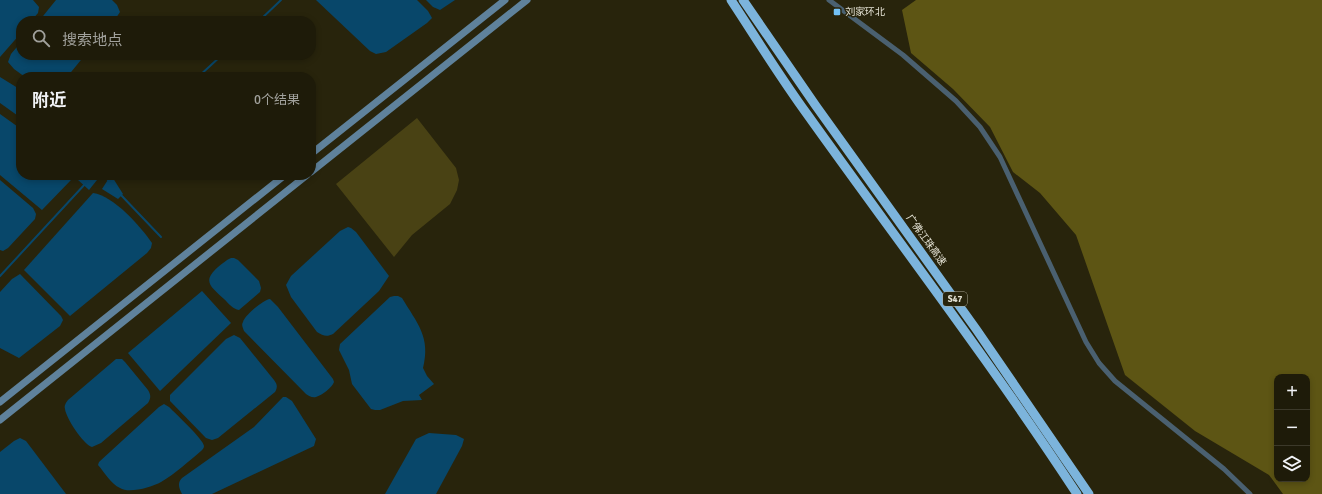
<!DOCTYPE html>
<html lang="zh">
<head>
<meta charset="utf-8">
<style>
	body { margin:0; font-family:Signika,"Noto Sans SC",sans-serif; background:#2b2817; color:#f1f3f6 }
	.controls { position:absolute; right:12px; bottom:12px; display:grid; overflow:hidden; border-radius:8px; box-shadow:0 2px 6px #0003 }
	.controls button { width:36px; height:36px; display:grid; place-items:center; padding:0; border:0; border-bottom:1px solid #3c392a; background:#1e1b09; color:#f1f3f6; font:20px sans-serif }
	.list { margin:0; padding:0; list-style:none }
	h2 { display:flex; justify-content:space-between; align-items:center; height:52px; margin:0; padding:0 16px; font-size:17px }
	h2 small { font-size:13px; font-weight:400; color:#a1a19c }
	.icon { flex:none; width:22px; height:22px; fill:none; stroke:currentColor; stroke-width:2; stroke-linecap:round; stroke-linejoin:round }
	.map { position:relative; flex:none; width:1322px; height:494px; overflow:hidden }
	.search { position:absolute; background:#1e1b09; box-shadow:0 2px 6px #0003; left:16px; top:16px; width:300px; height:44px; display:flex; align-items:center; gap:10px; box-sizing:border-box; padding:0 14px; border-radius:16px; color:#a1a19c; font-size:15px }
	.panel { position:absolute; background:#1e1b09; box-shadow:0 2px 6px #0003; left:16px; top:72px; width:300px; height:108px; border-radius:16px }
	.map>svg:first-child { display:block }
	.green { fill:#494214 }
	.forest { fill:#5d5514; fill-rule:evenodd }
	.water { fill:#08476a }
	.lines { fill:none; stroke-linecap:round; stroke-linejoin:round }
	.stream { stroke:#08476a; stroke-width:2 }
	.street { stroke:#4a6070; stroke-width:5 }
	.secondary { stroke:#5f829c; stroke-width:7 }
	.highway { stroke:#7cb4dc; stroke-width:9 }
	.poi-dot { fill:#73c1f5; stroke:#28240c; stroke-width:1.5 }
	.labels { text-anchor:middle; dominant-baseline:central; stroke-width:3; stroke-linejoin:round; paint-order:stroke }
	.shield { fill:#28240c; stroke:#aca998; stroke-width:1 }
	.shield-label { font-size:9px; font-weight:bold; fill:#e4e2d4 }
	.poi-label { font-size:10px; fill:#e4e2d4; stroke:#28240c; text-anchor:start }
	.street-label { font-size:10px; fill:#e4e2d4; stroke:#28240c }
</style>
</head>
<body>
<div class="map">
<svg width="1322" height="494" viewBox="0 0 1322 494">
	<rect width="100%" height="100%" fill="#28240c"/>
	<!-- green -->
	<polygon class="green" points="417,118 456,168 459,180 457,190 450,204 412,235 394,257 336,184"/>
	<!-- forest -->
	<path class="forest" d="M916,0h406v494h-39l-14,-19 -74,-44 -70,-56 -49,-140 -36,-42 -27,-21 -23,-45 -37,-38 -42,-36 -9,-43zM1277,377h30v102h-30z"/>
	<!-- water -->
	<g class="water">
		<polygon points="0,0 33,0 39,7 38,13 31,21 21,21 21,33 0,57"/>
		<polygon points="56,0 112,0 117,5 120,12 114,21 39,21"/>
		<polygon points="316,0 417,0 428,11 432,18 427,23 386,52 376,54 370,51"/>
		<polygon points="426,0 455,0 440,10 433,7"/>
		<polygon points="21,42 21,55 85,55 67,77 25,77 14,69 8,62 11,54"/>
		<polygon points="0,77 21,90 21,118 0,103"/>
		<polygon points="0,114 21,129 21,175 72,175 71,180 42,210 0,175"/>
		<polygon points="79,175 101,175 89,190 77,179"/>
		<polygon points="111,175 123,194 118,199 102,189"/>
		<polygon points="0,180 33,208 36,214 35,219 8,248 3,251 0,250"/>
		<path d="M93,193c21,3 47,33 59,50l-1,5 -4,5 -77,63 -46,-46z"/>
		<path d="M348,227l3,1 5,4 33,44 -10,15 -46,43c-6,3 -10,2 -16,-2l-26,-35 -5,-12 5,-9 49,-45z"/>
		<path d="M231,258h3l4,2 21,21 2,7 -1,4 -21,18c-6,-1 -10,-6 -15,-11 -12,-12 -23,-17 -6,-32 4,-3 8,-7 13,-9z"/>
		<polygon points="20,274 61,316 63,320 60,326 19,358 0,348 0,292 12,279"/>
		<polygon points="202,291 231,323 160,391 128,353"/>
		<path d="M394,296h4l4,2c15,25 29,39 21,70l4,8 7,8 -15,11 3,5 -19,1 -23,9h-5l-4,-1 -19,-25 -3,-14 -10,-20 1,-6 50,-47z"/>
		<path d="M270,299l8,8 55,72 1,3c-2,6 -12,13 -18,15 -4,1 -7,-1 -10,-3l-62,-63c-1,-3 -3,-6 -1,-9 2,-7 20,-22 27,-23z"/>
		<path d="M234,335l6,3 34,42c3,4 4,7 1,12l-57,46 -6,2 -6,-2 -36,-37v-6l56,-56z"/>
		<path d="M116,359h6l3,3 23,28c3,5 3,8 0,13l-47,40 -9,4c-9,-3 -26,-29 -27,-38 -1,-4 1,-6 3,-9z"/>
		<path d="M283,397h3l6,4 24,38 -2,7 -102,48h-30c-3,-6 -5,-11 0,-16l72,-51z"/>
		<path d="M164,404l5,3c6,6 35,33 35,39 0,2 -1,3 -3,5 -12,10 -26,23 -40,31 -9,5 -32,12 -41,6 -9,-4 -15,-15 -22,-23l1,-3 60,-55z"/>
		<polygon points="429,433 456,435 464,439 462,446 436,494 385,494 416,439"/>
		<polygon points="20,438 26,441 66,494 0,494 0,452 14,441"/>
	</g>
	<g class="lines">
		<!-- stream -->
		<g class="stream">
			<polyline points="259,21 281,0"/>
			<polyline points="198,77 222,55"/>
			<polyline points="103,175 109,181"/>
			<polyline points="120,194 161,237"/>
			<polyline points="0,276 86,183"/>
		</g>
		<!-- street -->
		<polyline class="street" points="829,0 903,55 956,101 980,127 1000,157 1086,342 1099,363 1115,381 1224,469 1250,494"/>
		<!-- secondary -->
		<g class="secondary">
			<polyline points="311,154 505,0"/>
			<polyline points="311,172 527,0"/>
			<polyline points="0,402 285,175"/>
			<polyline points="0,420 307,175"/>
		</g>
		<!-- highway -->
		<g class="highway">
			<path d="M731,0c25,38 49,77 76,114 90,126 185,250 270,380"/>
			<polyline points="743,0 816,106 976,329 1089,494"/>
		</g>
	</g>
	<!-- markers -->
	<rect class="poi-dot" x="833" y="8" width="8" height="8" rx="2"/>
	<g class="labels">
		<!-- shield labels -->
		<rect class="shield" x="943" y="292" width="24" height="14" rx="3"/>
		<g class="shield-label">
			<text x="955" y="299">S47</text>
		</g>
		<!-- poi labels -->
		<g class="poi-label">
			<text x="845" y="12">刘家环北</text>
		</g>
		<!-- street labels -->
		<g class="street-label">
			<text transform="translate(926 240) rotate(54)">广佛江珠高速</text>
		</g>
	</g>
</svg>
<div class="controls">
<button>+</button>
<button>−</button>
<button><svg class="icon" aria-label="layers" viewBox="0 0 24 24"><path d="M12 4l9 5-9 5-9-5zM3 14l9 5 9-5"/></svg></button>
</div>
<div class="search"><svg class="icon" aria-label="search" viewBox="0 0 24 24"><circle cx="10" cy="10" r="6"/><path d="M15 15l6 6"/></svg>搜索地点</div>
<section class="panel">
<h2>附近<small>0个结果</small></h2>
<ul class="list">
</ul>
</section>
</div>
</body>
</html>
